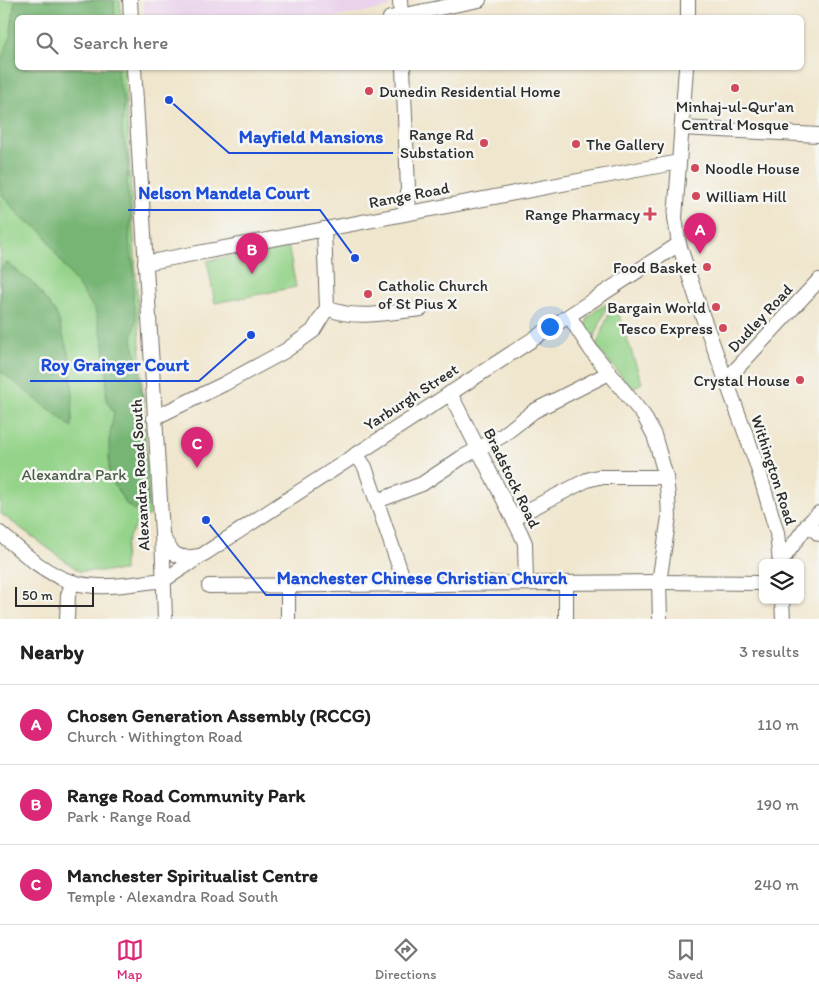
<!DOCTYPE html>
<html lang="en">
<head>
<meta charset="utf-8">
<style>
	body { margin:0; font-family:Itim,sans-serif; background:#f6f6f6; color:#222 }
	.controls { position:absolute; right:15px; bottom:15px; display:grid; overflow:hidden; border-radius:8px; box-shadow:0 1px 4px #0004 }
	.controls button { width:45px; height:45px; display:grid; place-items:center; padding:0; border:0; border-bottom:1px solid #e0e0e0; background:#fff; color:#222; font:25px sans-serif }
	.scale { position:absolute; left:15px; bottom:12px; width:79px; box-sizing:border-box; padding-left:5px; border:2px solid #2b2b2b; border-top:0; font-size:14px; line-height:18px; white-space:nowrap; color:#2b2b2b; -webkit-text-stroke:4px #f6f6f2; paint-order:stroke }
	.you { position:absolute; left:549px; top:326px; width:18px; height:18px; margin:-12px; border:4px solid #fff; border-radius:50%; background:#1a73e8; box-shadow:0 0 0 8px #1a73e833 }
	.badge { display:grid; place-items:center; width:32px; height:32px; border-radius:50%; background:#db2777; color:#fff; font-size:16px; font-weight:700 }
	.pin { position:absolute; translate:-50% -41px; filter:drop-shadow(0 1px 2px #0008) }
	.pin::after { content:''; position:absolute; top:26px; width:18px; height:15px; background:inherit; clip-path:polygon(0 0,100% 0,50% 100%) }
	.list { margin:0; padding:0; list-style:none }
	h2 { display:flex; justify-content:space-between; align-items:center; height:65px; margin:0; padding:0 20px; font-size:21px }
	h2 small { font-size:16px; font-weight:400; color:#767676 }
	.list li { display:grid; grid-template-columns:32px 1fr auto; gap:15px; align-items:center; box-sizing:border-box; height:80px; padding:0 20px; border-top:1px solid #e0e0e0 }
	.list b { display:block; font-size:19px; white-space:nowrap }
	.list p { margin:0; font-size:16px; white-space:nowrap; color:#767676 }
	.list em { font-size:16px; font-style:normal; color:#767676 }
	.icon { flex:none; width:28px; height:28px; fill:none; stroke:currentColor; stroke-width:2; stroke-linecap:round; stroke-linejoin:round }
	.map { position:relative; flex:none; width:819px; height:619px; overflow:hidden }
	.search { position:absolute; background:#fff; box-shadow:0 1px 4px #0004; left:15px; right:15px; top:15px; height:55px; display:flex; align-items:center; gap:12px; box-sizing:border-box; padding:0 18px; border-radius:8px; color:#767676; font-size:19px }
	.sheet { height:305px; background:#fff }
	nav { display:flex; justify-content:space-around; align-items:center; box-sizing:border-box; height:70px; border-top:1px solid #e0e0e0; background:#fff; font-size:14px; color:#767676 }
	nav a { display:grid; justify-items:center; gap:2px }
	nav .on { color:#db2777 }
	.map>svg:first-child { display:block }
	.built { fill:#ead1ec }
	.green { fill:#94d389; stroke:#607f5a }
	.forest { fill:#77b575; stroke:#517050 }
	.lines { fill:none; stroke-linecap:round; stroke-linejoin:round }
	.minor-casing { stroke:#706c64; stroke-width:16 }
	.minor { stroke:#fff; stroke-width:14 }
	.poi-dot { fill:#d1495b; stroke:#f6f6f2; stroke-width:2 }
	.labels { text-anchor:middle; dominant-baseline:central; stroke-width:5; stroke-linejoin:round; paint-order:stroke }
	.poi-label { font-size:16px; fill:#2b2b2b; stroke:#f6f6f2; text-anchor:end }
	.street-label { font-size:16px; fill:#2b2b2b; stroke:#f6f6f2 }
	.park-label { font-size:16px; fill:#4a5d47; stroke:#f6f6f2 }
	.leader { fill:none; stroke:#1d4ed8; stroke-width:2 }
	.callout-dot { fill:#1d4ed8; stroke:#f6f6f2; stroke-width:2 }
	.callout-label { font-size:18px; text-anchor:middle; font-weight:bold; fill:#1d4ed8; stroke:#f6f6f2; stroke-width:5; stroke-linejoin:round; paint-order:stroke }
</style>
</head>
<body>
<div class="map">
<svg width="819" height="619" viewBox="0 0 819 619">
	<rect width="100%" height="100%" fill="#f6f6f2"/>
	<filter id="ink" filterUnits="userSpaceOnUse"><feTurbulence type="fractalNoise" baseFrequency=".02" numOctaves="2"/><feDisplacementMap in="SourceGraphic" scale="10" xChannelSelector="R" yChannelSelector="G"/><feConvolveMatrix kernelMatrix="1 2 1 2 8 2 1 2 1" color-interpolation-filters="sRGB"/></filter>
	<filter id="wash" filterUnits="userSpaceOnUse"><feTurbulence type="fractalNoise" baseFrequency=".0096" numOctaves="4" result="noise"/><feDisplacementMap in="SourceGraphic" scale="20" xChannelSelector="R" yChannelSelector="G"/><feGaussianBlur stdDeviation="1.12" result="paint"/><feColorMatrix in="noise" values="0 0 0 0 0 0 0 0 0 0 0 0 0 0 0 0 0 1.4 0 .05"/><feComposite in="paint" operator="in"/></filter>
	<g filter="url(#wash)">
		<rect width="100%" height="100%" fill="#f0e6cd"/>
		<!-- built -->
		<polygon class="built" points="143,0 391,0 391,4 388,8 337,17 144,18"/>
		<!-- green -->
		<g class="green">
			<path d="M0,0h120l1,17 -103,1v50h106l26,446c-23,17 -26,29 -26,57h-45l-79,-58z"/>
			<polygon points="288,245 296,287 215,303 207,261"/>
			<path d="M608,303l-15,39c-14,-24 -4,-27 15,-39z"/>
			<polygon points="617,309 642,383 632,389 596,346 609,313"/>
		</g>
		<!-- forest -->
		<g class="forest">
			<polygon points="15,0 114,0 115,17 18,18 18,68 118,68 117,74 124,102 122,132 128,161 127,186 131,218 129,241 134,269 133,300 136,319 132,340 139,368 142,401 141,423 144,444 141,464 147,492 146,507 134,510 126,504 109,476 109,440 114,413 106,400 107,375 104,344 95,310 58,257 43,232 21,217 0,192 0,63 10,38"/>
			<polygon points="6,262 35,285 57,315 70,359 73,395 72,427 0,371 0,270"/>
		</g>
	</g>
	<g filter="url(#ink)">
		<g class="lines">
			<!-- minor casing -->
			<g class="minor-casing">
				<g id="minor">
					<polyline points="130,0 131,18"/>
					<polyline points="400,0 401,18"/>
					<polyline points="390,18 479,0"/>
					<polyline points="688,18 688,0"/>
					<polyline points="134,68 162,533 165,619"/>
					<polyline points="403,68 409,213"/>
					<polyline points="686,68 675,218 679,244 701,312 757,465 777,533 780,563"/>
					<polyline points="681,128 819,135"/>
					<polyline points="145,263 679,162"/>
					<path d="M327,308c29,13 63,4 94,1"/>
					<polyline points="569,316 591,350 644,416 654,435 666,477 668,497 669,517 659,582 660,619"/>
					<polyline points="726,380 819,280"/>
					<polyline points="450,393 521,534 525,543 526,583"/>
					<polyline points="154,418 224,384 285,351 313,331 327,308 324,229"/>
					<polyline points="356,454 365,467 405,584"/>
					<polyline points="377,501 422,484 461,458 502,436 534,411 609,373"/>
					<polyline points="513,518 587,480 598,477 666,477"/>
					<polyline points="808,524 819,534"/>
					<path d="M0,533c21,18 45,41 72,49 29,9 63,1 92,-2l515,-336"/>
					<path d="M163,537c9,18 15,23 35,19"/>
					<polyline points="780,563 808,524 819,513"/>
					<polyline points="566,583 566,619"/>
					<polyline points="288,585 288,619"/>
					<polyline points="209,586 659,582 763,583"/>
					<polyline points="782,600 783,619"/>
					<polyline points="67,619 68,595 73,582"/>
				</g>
			</g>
			<!-- minor -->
			<use href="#minor" class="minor"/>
		</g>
	</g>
	<!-- markers -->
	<g class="poi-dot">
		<circle cx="735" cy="88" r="5"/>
		<circle cx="369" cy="91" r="5"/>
		<circle cx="484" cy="143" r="5"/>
		<circle cx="576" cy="144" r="5"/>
		<circle cx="695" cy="168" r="5"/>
		<circle cx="696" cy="196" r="5"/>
		<path d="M647.5 206.5h5v5h5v5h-5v5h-5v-5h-5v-5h5z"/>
		<circle cx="707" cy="267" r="5"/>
		<circle cx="368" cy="294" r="5"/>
		<circle cx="716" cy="307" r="5"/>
		<circle cx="723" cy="328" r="5"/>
		<circle cx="800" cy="380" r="5"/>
	</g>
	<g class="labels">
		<!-- poi labels -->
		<g class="poi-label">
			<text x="379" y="91" text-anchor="start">Dunedin Residential Home</text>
			<text x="735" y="106" text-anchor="middle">Minhaj-ul-Qur'an<tspan x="735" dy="18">Central Mosque</tspan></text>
			<text x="474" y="134">Range Rd<tspan x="474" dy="18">Substation</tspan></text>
			<text x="586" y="144" text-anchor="start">The Gallery</text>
			<text x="705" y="168" text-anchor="start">Noodle House</text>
			<text x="706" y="196" text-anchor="start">William Hill</text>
			<text x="640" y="214">Range Pharmacy</text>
			<text x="697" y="267">Food Basket</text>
			<text x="378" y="285" text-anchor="start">Catholic Church<tspan x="378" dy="18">of St Pius X</tspan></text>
			<text x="706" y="307">Bargain World</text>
			<text x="713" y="328">Tesco Express</text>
			<text x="790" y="380">Crystal House</text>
		</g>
		<!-- street labels -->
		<g class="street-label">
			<text transform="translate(409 195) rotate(-11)">Range Road</text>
			<text transform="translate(760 318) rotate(-47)">Dudley Road</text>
			<text transform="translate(411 397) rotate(-33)">Yarburgh Street</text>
			<text transform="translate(774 470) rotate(72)">Withington Road</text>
			<text transform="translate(140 475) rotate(-93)">Alexandra Road South</text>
			<text transform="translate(512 478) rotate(64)">Bradstock Road</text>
		</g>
		<!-- park labels -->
		<g class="park-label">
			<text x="74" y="474">Alexandra Park</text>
		</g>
	</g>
	<!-- callouts -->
	<path class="leader" d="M169 100L229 153H393M355 258L320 210H128M251 335L199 381H30M206 520L266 595H577"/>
	<g class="callout-dot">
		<circle cx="169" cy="100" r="5"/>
		<circle cx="355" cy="258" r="5"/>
		<circle cx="251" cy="335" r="5"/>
		<circle cx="206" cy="520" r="5"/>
	</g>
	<g class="callout-label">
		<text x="311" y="143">Mayfield Mansions</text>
		<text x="224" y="199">Nelson Mandela Court</text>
		<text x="115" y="371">Roy Grainger Court</text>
		<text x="422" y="584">Manchester Chinese Christian Church</text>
	</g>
</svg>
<div class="controls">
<button><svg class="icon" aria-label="layers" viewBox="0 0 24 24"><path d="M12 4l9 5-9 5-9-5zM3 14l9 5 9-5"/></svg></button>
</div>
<div class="scale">50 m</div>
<div class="you"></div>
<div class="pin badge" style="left:700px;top:254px">A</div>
<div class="pin badge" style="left:252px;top:274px">B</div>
<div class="pin badge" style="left:197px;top:468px">C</div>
<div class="search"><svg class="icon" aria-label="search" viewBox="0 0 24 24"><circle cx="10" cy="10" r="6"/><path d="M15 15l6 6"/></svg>Search here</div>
</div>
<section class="sheet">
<h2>Nearby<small>3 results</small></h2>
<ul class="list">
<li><span class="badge">A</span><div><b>Chosen Generation Assembly (RCCG)</b><p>Church · Withington Road</p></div><em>110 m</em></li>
<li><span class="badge">B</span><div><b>Range Road Community Park</b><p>Park · Range Road</p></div><em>190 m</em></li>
<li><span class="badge">C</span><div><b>Manchester Spiritualist Centre</b><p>Temple · Alexandra Road South</p></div><em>240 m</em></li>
</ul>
</section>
<nav>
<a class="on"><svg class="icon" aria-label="map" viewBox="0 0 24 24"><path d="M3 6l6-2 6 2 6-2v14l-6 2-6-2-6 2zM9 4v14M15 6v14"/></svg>Map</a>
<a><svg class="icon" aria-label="directions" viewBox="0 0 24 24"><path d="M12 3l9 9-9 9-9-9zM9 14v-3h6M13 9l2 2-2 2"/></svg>Directions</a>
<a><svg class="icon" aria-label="saved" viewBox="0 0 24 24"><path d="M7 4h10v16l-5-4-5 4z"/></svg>Saved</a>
</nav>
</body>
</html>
